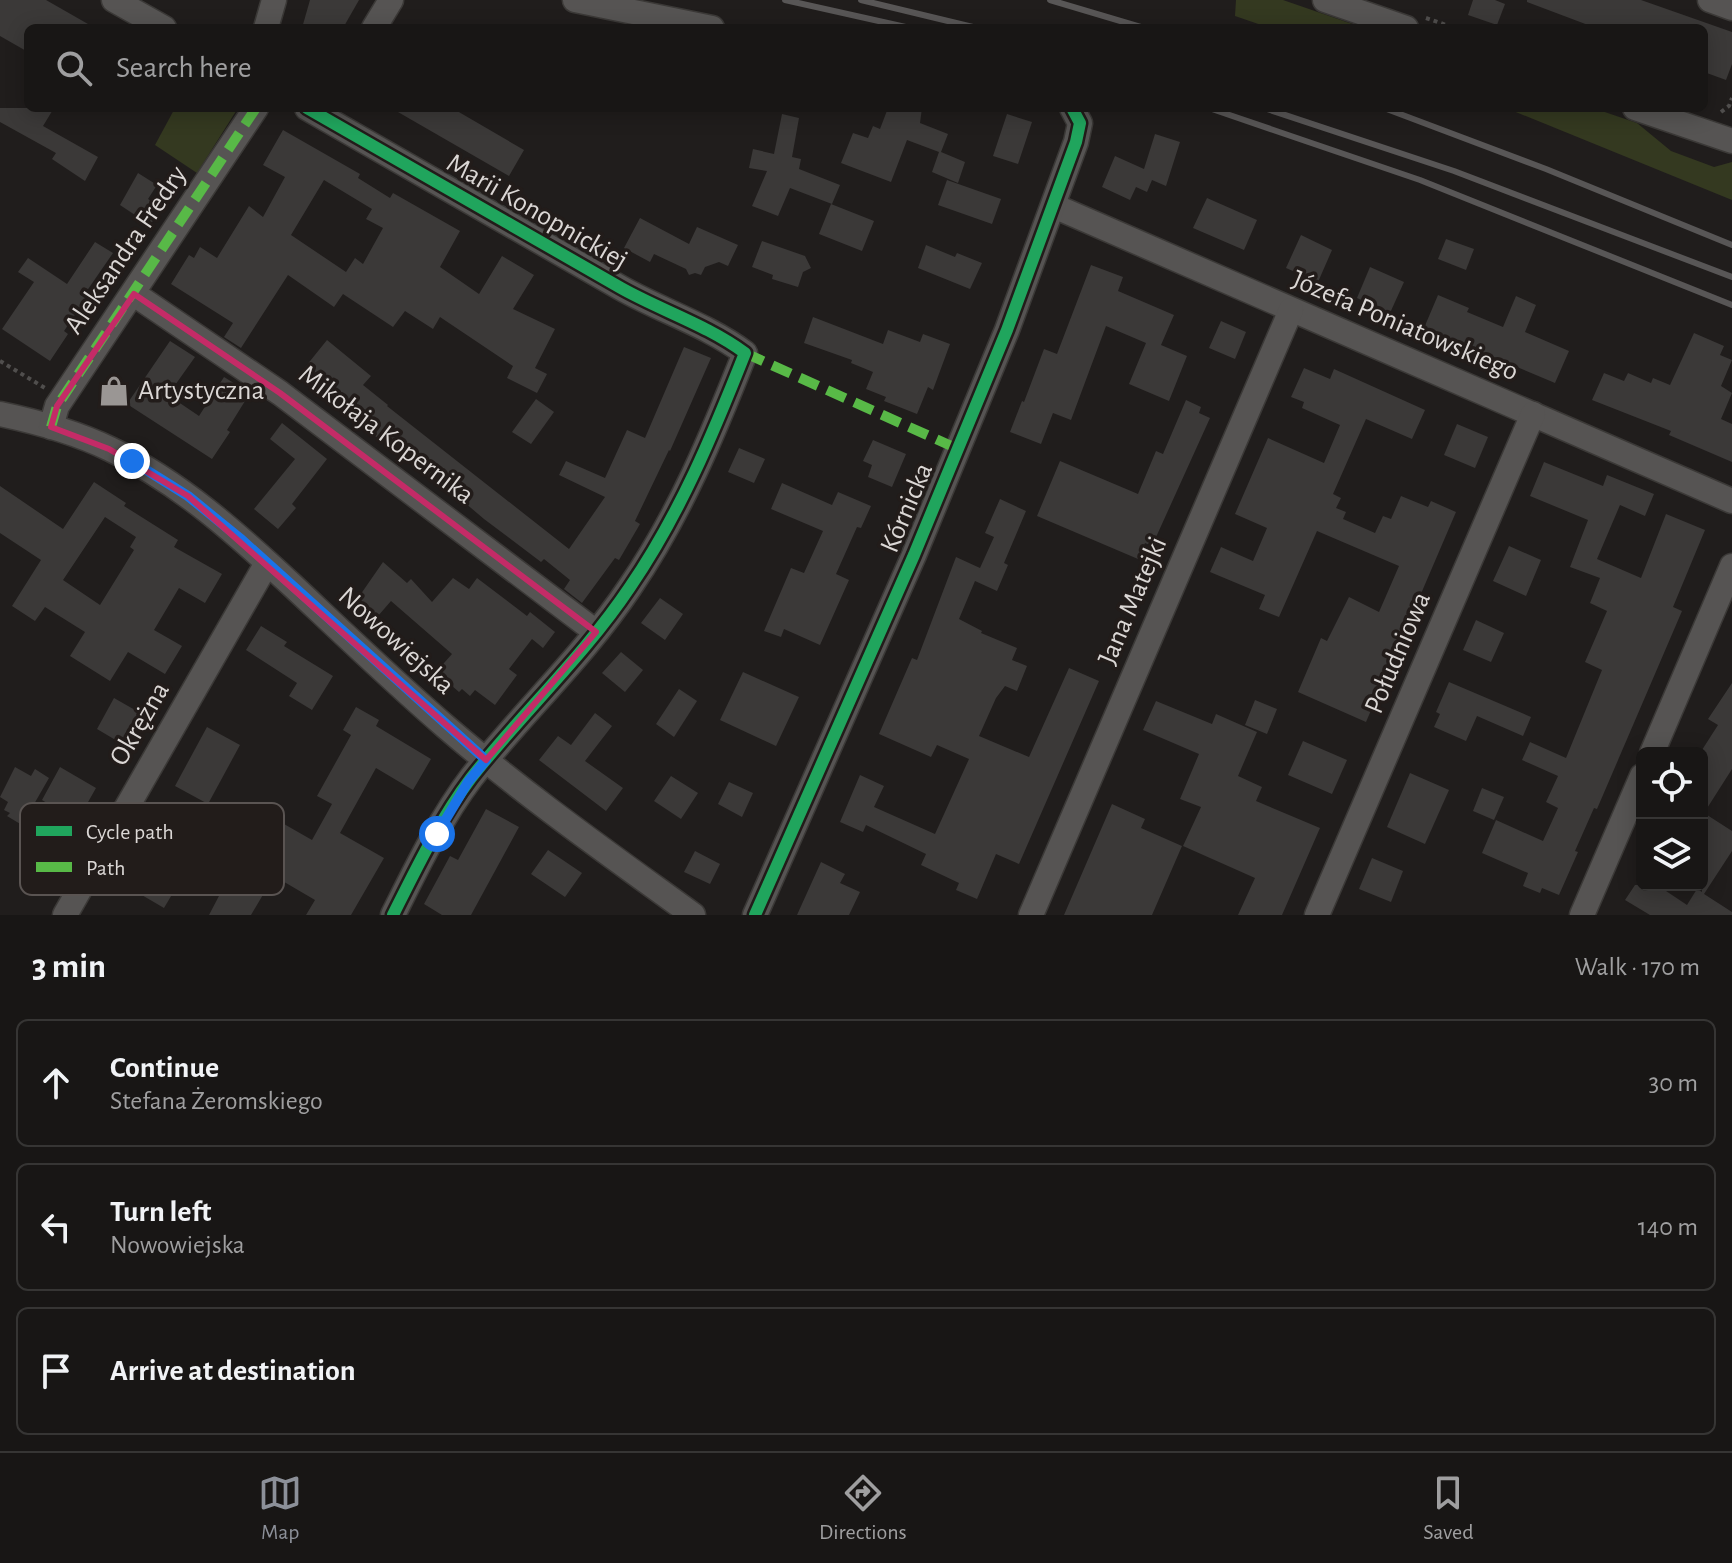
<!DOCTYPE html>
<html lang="en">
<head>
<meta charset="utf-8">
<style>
	body { margin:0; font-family:"Alegreya Sans",sans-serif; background:#211f1e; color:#f1f3f6 }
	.controls { position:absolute; right:24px; bottom:24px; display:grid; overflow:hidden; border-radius:12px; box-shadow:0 4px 20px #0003 }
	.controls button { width:72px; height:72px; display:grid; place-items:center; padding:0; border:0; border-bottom:2px solid #363534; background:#181615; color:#f1f3f6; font:40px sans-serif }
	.stop { position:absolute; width:24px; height:24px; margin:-18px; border:6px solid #1a73e8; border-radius:50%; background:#fff }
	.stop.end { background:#1a73e8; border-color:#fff; box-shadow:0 2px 8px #0008 }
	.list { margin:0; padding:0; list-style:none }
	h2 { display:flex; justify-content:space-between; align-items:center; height:104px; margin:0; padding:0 32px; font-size:34px }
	h2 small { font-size:26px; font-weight:400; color:#9f9fa0 }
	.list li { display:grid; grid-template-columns:52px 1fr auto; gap:24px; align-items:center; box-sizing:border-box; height:128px; margin:0 16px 16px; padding:0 16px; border:2px solid #363534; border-radius:12px }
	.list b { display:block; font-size:30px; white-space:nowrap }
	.list p { margin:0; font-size:26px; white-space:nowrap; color:#9f9fa0 }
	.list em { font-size:26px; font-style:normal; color:#9f9fa0 }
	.icon { flex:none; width:44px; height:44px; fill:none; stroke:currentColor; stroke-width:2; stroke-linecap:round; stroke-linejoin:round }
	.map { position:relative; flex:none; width:1732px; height:915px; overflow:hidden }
	.search { position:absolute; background:#181615; box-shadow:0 4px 20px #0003; left:24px; right:24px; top:24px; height:88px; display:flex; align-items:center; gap:20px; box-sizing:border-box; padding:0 28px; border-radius:12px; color:#9f9fa0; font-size:30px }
	.sheet { height:536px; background:#181615 }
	nav { display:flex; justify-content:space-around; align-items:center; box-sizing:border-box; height:112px; border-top:2px solid #363534; background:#181615; font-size:22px; color:#9f9fa0 }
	nav a { display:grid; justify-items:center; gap:4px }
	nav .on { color:#8c9099 }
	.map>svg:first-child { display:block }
	.green { fill:#343920 }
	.building { fill:#3b3938; fill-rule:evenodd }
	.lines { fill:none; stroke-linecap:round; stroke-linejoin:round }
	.minor-casing { stroke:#3b3937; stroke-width:27 }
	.path { stroke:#504e4d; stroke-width:4; stroke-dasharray:4 4; stroke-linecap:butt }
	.minor { stroke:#565453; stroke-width:24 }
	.rail { stroke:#585656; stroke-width:6 }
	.quiet { stroke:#58b947; stroke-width:10; stroke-dasharray:20 10; stroke-linecap:butt }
	.cycleway-casing { stroke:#221c1a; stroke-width:17 }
	.cycleway { stroke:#20a55d; stroke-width:12 }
	.route { stroke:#1a73e8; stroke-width:10 }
	.marked { fill:none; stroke:#c42b67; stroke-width:6; stroke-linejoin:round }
	.labels { text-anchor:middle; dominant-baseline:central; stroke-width:7; stroke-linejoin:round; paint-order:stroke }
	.street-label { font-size:28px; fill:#dbd7d5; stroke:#221c1a }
	.poi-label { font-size:28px; fill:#dbd7d5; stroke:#221c1a; text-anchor:start }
	.key { fill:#221c1a; stroke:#5a5452; stroke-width:2 }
	.key-label { font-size:22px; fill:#dbd7d5 }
</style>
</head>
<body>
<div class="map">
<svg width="1732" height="915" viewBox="0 0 1732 915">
	<rect width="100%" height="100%" fill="#201d1c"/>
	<!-- green -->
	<g class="green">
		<polygon points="1236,0 1283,0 1364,28 1270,28 1235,16"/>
		<polygon points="175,108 238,108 197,173 155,145"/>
		<polygon points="1506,108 1593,108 1637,123 1671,151 1714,167 1732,162 1732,200"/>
	</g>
	<!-- building -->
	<g class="building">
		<polygon points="0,0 46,0 95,28 28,28 28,52 0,36"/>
		<polygon points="310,0 359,0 343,28 302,28"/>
		<polygon points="1473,0 1495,0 1505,4 1497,25 1468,15"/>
		<polygon points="1527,0 1641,0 1732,32 1732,64 1726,80 1704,72 1704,28 1596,28 1527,2"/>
		<polygon points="0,108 54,108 43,126 98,157 85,181 52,159 56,153 0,122"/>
		<polygon points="391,108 452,108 524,150 509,176"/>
		<polygon points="888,108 922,108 920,123 948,134 941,152 965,162 958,183 932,172 939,152 907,140 891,182 841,163 853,133 868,138 873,126 880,129"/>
		<polygon points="782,114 799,118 792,157 801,159 799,169 840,185 832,204 790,188 778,216 752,206 767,171 749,168 753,149 774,154"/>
		<polygon points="1007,114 1032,122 1018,164 993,156"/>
		<path d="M283,130l77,44 -2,4 32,20 3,-5 67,38 -20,36 39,27 23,-38 32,19 -21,34 42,20 -20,39 12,6 -10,19 -30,-15 6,-12 -73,-49 -7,12 -28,-18 -12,16 -50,-33 -9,13 -46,-32 -47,73 -17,-11 9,-14 -62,-39 18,-29 5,3 6,-11 17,11 32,-52 14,11 22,-40 -22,-12zM324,180l48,29 -6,10 17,9 -20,36 -8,-6 -9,14 -55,-37z"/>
		<polygon points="1155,134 1180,142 1166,186 1152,180 1147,192 1136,187 1130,200 1102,187 1115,156 1144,169"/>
		<polygon points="138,173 157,185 148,199 162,208 150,225 120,205"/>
		<polygon points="947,180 1001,199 992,224 938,205"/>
		<polygon points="1207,198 1257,220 1244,250 1193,228"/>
		<polygon points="831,204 874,221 862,251 819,234"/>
		<polygon points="640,218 689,244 697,227 738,245 728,266 719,262 705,267 701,275 695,273 689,275 686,269 654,254 650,262 624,248"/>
		<polygon points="1301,235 1332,250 1318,282 1286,268"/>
		<polygon points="1446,239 1474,249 1466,270 1438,259"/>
		<polygon points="762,241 805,256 811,268 803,272 798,287 772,279 773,275 752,267"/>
		<polygon points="95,242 113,253 84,295 87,297 64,331 68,334 50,361 2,329 34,282 18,272 28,258 67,284"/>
		<polygon points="926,245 955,257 957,253 982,263 970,289 918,268"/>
		<polygon points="1091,265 1123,277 1118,291 1174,315 1161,345 1187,356 1169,401 1129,384 1146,343 1106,326 1071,420 1053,413 1041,444 1010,432 1022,401 1024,402 1044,349 1057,354"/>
		<polygon points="1370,267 1404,282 1390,313 1357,298"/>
		<polygon points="1438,295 1469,308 1467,312 1503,327 1516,296 1536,305 1525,332 1569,351 1555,383 1424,328"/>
		<polygon points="813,317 883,344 888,330 920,342 923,334 950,344 933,390 928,387 917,414 884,401 886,397 866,389 873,372 851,363 852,360 804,343"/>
		<polygon points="1221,321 1246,332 1235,359 1209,348"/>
		<polygon points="1694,333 1724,346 1720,355 1732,360 1721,386 1732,393 1721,419 1732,424 1732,462 1669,435 1671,431 1592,400 1604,373 1624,381 1628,373 1651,383 1653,378 1670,385"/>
		<polygon points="327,340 371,376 363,385 388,405 387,406 569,549 605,497 559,475 566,461 605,478 627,430 645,438 684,347 711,358 670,451 669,450 635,521 640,524 619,560 615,558 582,603 564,589 570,580 544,559 541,562 484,519 451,491 450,492 416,468 298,376"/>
		<polygon points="170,341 195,357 168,395 199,416 224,377 250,393 227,430 230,432 212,459 127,404"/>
		<polygon points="1304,368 1330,379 1334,369 1425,410 1412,439 1366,419 1333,494 1341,498 1336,508 1346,512 1343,519 1375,533 1383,516 1391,519 1401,496 1428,507 1431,501 1456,512 1366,722 1298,692 1321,638 1327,641 1349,597 1379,612 1399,566 1317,531 1279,617 1259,609 1265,595 1210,572 1221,547 1253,561 1267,528 1235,514 1268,438 1324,463 1340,425 1302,408 1304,402 1291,397"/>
		<polygon points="536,399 554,412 531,444 512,432"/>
		<polygon points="1186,400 1201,407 1199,413 1210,418 1152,546 1145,543 1138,559 1037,516 1060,461 1138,494 1156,451 1163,454"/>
		<polygon points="282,423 327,459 292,504 296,508 278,529 254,509 295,459 270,439"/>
		<polygon points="1457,424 1488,437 1475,468 1444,455"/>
		<polygon points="873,440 906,454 892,487 868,477 872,465 863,461"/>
		<polygon points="739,448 765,459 754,483 728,472"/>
		<polygon points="1544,462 1603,486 1607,475 1654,494 1645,516 1620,505 1597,559 1641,578 1666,514 1705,530 1673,607 1682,611 1597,809 1594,808 1575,851 1578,852 1559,895 1542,888 1540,893 1523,886 1528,873 1482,853 1496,820 1543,841 1558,808 1546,802 1558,776 1522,760 1530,742 1566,758 1602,670 1585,662 1607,611 1590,603 1600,578 1570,567 1588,520 1530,496"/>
		<path d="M94,482l32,21 -2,3 54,34 -4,7 48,27 -17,29 -26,-15 -25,42 28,16 -17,28 -37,-22 -18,29 -40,-25 15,-24 -40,-25 -10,14 -23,-15 29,-46 -41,-27v-47l63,43zM105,517l31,20 -6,10 4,3 -34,55 -37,-25z"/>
		<polygon points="782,483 832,505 838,492 871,506 861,528 857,527 836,574 849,580 820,645 784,629 781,637 764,631 791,568 804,573 823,531 771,509"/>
		<polygon points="1000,499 1026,511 1004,563 1008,565 997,591 975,581 959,619 982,631 981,633 1017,648 1012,660 1027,666 1017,691 1005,686 996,698 979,736 1029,757 1069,668 1099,681 1019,864 996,854 977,899 956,890 959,883 921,865 926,854 866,825 863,832 840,822 860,775 884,786 874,807 935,834 969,759 937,745 931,757 879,734 912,658 917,660 956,557 980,568 994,537 985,533"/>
		<polygon points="1509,546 1541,560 1526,596 1493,581"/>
		<polygon points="383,562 407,583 411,579 432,602 453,578 469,589 477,578 527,616 530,612 555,632 543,648 532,639 509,669 517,675 495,705 475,690 470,696 462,689 459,692 436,672 452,654 391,601 378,616 356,601"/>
		<polygon points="660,598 683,614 665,640 641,623"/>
		<polygon points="1476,620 1504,633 1491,662 1463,650"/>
		<polygon points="261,626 287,642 284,646 333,676 312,710 289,696 297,683 246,650"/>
		<polygon points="621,652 643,670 625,692 602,673"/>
		<polygon points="743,672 799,697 776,746 720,720"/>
		<polygon points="1449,682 1531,717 1523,736 1477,716 1466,741 1434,727 1440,714 1436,712"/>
		<polygon points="1732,683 1732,769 1704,813 1732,831 1732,851 1704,894 1732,912 1732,915 1650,915 1625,900 1635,885 1657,885 1687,905 1697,889 1702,892 1702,750 1718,725 1708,719"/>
		<polygon points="679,689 697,701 674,737 656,724"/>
		<polygon points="114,698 142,714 124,745 97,729"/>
		<polygon points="1255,700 1277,709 1267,734 1245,725"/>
		<polygon points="1156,701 1212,724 1216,714 1257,732 1238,776 1262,787 1256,801 1320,828 1282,915 1238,915 1255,878 1183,846 1201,807 1180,799 1199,754 1143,730"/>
		<polygon points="356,707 379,720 376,726 431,759 413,790 376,768 340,833 384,858 351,915 306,915 315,900 274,876 251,915 209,915 263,812 312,840 332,804 317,796 351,735 343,730"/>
		<polygon points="595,713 612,726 585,761 623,788 606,811 539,760 558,736 571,745"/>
		<polygon points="207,727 240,745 208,804 175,786"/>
		<polygon points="1303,741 1347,760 1332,794 1288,775"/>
		<polygon points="15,767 31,776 35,769 49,778 22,825 7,816 10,813 4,810 8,802 0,797"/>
		<polygon points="60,767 96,788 79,818 67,811 62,812 42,800"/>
		<polygon points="1410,773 1449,790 1425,844 1387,827"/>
		<polygon points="671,776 698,793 681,819 654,801"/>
		<polygon points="729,782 753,793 742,817 718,804"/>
		<polygon points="1482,788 1504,797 1494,820 1473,811"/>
		<polygon points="1112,804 1145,819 1141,828 1182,846 1152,915 1064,915"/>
		<polygon points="486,809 519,827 471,915 442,915 424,904 450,856 458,860"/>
		<polygon points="157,825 199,849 164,908 123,884"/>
		<polygon points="548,850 582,873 565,897 531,874"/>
		<polygon points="695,851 720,864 710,884 684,872"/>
		<polygon points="1372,858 1403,871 1391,902 1359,889"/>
		<polygon points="821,862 845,874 840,883 860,892 849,915 797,915"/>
	</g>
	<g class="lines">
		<!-- minor casing -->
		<g class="minor-casing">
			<g id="minor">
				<polyline points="114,0 164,28"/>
				<polyline points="575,0 712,28"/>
				<polyline points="1325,0 1406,28"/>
				<polyline points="1710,0 1732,8"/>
				<polyline points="266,28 274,0"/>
				<polyline points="374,28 391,0"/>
				<path d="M307,108l314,180c41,23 86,37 124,65 -32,81 -65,161 -115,234 -46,69 -108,126 -159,191 -31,41 -55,91 -78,137"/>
				<polyline points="1635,108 1732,141"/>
				<polyline points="1054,206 1732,501"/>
				<polyline points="134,294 280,393 596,632"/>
				<path d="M0,414c38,8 75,18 110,35 70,33 128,86 184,138 50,47 100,95 152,140 79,68 163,127 247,188"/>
				<polyline points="51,427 57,406 256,108"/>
				<polyline points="1652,753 1732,566"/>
				<polyline points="65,915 267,563"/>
				<polyline points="755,915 914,555 1007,330 1076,142 1080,123 1072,108"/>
				<polyline points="1031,915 1291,310"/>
				<polyline points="1317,915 1533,414"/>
				<polyline points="1582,915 1642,776"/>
			</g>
		</g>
		<!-- path -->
		<g class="path">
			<polyline points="1426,18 1455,28"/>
			<polyline points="1721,112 1729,106 1732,98"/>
			<polyline points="0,361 45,388"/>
		</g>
		<!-- minor -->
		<use href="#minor" class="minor"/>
		<!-- rail -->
		<g class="rail">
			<polyline points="785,0 910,28"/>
			<polyline points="861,0 977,28"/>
			<polyline points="1050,0 1144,28"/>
			<polyline points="1209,108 1420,180 1732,305"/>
			<polyline points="1264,108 1454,171 1732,277"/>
			<polyline points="1384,108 1546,169 1732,245"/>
		</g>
		<!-- quiet -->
		<g class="quiet">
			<polyline points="745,353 958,449"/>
			<polyline points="51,427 57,406 256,108"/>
		</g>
		<!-- cycleway casing -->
		<g class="cycleway-casing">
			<g id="cycleway">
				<path d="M307,108l314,180c41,23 86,37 124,65 -32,81 -65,161 -115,234 -46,69 -108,126 -159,191 -31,41 -55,91 -78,137"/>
				<polyline points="755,915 914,555 1007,330 1076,142 1080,123 1072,108"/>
			</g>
		</g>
		<!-- cycleway -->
		<use href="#cycleway" class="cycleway"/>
	</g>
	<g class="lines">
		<!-- route -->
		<polyline class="route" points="132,461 188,496 242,540 486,760 468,782 437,834"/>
	</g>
	<!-- marked area -->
	<path class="marked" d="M134,294l146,99 316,239 -110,128 -298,-264 -79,-47 -58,-22 6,-21z"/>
	<!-- icons -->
	<defs>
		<g id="shop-bare" transform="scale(2.4)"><path d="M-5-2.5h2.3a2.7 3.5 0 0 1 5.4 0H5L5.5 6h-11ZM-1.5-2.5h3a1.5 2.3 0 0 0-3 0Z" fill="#9a9694" stroke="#221c1a" stroke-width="2.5" paint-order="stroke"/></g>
	</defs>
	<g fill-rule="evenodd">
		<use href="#shop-bare" x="114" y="391"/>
	</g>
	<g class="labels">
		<!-- street labels -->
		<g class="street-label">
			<text transform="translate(537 212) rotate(30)">Marii Konopnickiej</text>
			<text transform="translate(126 250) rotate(-56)">Aleksandra Fredry</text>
			<text transform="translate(1405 326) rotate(23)">Józefa Poniatowskiego</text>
			<text transform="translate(386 435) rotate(37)">Mikołaja Kopernika</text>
			<text transform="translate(907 508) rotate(-67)">Kórnicka</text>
			<text transform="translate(1133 601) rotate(-67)">Jana Matejki</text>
			<text transform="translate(396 641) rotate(42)">Nowowiejska</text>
			<text transform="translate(1398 653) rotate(-67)">Południowa</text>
			<text transform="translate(140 724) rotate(-60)">Okrężna</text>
		</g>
		<!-- poi labels -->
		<g class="poi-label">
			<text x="138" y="391">Artystyczna</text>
		</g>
	</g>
	<!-- legend -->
	<rect x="20" y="803" width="264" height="92" rx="12" class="key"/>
	<rect x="36" y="826" width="36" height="10" fill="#20a55d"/>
	<rect x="36" y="862" width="36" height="10" fill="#58b947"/>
	<g class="key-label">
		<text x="86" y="839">Cycle path</text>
		<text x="86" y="875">Path</text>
	</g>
</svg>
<div class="controls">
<button><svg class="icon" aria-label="locate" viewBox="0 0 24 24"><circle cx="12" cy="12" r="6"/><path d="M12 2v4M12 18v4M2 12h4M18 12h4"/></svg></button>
<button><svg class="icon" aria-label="layers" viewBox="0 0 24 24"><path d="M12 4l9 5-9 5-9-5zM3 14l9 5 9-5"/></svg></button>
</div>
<div class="stop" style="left:437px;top:834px"></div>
<div class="stop end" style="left:132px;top:461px"></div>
<div class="search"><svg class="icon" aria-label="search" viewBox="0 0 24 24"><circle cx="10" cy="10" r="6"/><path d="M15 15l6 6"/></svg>Search here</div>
</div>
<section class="sheet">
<h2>3 min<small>Walk · 170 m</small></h2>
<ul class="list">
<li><svg class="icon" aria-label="ahead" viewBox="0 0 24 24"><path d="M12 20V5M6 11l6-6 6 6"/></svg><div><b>Continue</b><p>Stefana Żeromskiego</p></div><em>30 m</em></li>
<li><svg class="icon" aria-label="left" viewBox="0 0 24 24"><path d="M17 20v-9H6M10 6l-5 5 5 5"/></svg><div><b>Turn left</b><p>Nowowiejska</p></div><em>140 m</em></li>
<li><svg class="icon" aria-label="arrive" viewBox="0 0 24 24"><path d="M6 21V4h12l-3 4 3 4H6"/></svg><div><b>Arrive at destination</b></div></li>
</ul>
</section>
<nav>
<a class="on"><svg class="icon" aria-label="map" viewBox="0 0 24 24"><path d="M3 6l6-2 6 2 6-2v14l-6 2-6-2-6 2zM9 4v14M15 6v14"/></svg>Map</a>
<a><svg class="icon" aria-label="directions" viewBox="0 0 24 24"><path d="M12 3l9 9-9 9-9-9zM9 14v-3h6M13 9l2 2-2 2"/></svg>Directions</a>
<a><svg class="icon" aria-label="saved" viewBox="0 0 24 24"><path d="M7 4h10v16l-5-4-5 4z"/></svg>Saved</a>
</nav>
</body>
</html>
